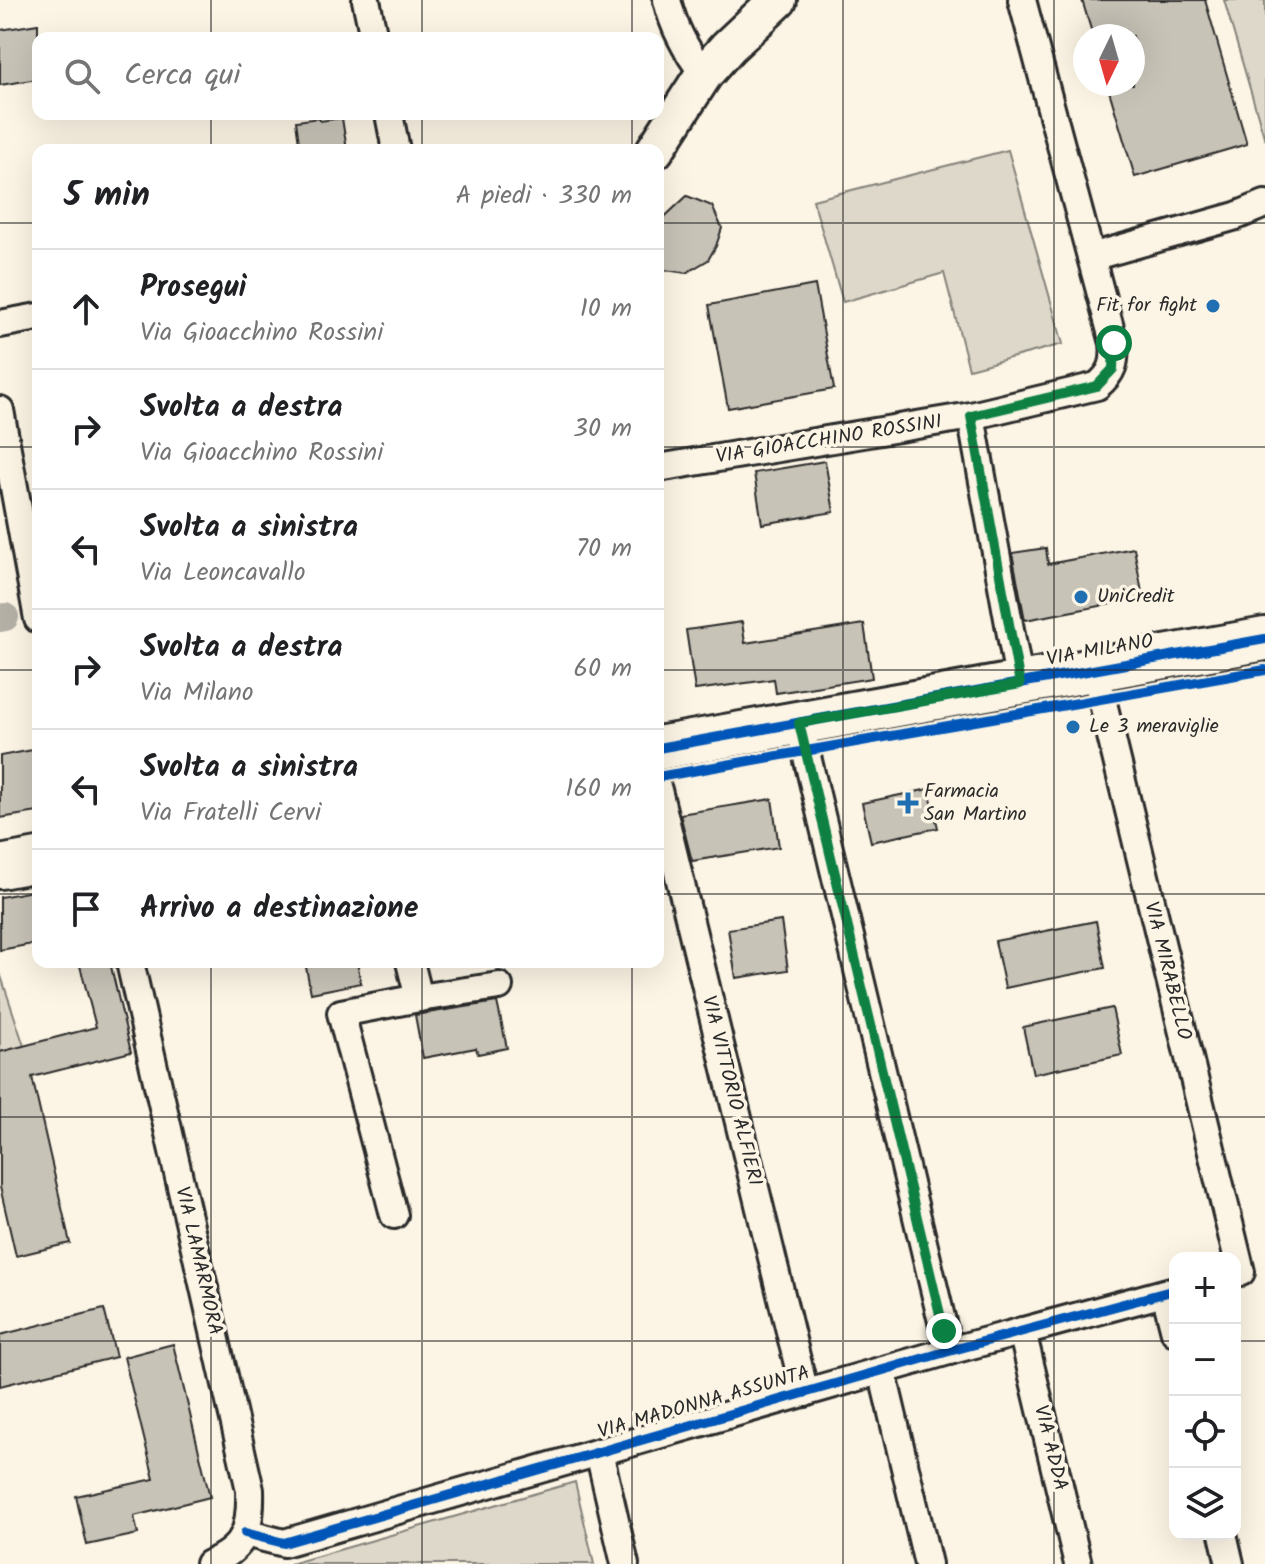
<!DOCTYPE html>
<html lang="it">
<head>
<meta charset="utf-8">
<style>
	body { margin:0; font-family:Kalam,sans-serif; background:#f6f6f6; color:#202124 }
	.controls { position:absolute; right:24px; bottom:24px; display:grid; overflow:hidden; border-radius:16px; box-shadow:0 8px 32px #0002 }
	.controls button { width:72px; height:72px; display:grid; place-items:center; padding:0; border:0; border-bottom:2px solid #e0e0e0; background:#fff; color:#202124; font:40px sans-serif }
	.compass { position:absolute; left:1073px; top:24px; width:72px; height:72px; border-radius:50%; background:#fff; box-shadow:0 8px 32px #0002; rotate:185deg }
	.stop { position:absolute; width:24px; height:24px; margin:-18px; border:6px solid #0b8043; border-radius:50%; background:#fff }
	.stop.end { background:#0b8043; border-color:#fff; box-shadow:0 2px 8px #0008 }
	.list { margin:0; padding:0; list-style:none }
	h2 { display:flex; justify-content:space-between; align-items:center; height:104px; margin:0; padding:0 32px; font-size:34px }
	h2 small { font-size:26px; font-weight:400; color:#757577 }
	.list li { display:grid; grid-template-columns:52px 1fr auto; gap:24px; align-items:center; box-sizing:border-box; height:120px; padding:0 32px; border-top:2px solid #e0e0e0 }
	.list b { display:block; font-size:30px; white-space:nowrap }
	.list p { margin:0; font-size:26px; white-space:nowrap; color:#757577 }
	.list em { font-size:26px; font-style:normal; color:#757577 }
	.icon { flex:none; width:44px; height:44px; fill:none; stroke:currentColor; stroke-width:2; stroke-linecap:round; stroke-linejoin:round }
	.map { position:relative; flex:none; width:1265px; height:1564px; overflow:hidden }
	.search { position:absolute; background:#fff; box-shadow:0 8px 32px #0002; left:32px; top:32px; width:632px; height:88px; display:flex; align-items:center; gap:20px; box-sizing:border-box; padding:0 28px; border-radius:16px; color:#757577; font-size:30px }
	.panel { position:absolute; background:#fff; box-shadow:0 8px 32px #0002; left:32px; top:144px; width:632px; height:824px; border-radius:16px }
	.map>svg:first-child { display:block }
	.green { fill:#ded8ca; stroke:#84827a; stroke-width:2 }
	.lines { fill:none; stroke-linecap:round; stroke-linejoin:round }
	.canal { stroke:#b4b0a5; stroke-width:28 }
	.building { fill:#c8c3b7; stroke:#2b2b2b; stroke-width:2 }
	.street-casing { stroke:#2b2b2b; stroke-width:32 }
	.secondary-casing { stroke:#2b2b2b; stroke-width:42 }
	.primary-casing { stroke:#2b2b2b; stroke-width:48 }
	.street { stroke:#fcf5e5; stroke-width:26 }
	.secondary { stroke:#fcf5e5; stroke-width:36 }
	.primary { stroke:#fcf5e5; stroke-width:42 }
	.cycleway-casing { stroke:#fcf5e5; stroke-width:15 }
	.cycleway { stroke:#0057b8; stroke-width:10 }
	.route { stroke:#0b8043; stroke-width:10 }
	.grid { fill:none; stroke:#2b2b2b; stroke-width:2; stroke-opacity:0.55 }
	.poi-dot { fill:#1f6fb2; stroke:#fcf5e5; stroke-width:3 }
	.labels { text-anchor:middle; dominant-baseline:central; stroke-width:7; stroke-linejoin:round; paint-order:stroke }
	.poi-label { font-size:20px; fill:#2b2b2b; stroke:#fcf5e5; text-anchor:start }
	.street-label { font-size:20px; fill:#2b2b2b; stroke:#fcf5e5 }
</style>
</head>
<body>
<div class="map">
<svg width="1265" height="1564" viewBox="0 0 1265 1564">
	<rect width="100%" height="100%" fill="#fcf5e5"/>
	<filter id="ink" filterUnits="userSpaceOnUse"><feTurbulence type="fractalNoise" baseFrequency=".0125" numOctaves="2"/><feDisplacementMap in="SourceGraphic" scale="16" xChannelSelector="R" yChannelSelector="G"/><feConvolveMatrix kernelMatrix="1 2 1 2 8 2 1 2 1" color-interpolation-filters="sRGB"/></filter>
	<g filter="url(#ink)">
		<!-- green -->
		<g class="green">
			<polygon points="1224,0 1265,0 1265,140"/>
			<polygon points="1008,150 1063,344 969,369 944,273 843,302 813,200"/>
			<polygon points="0,973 24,1046 0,1052"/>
			<polygon points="575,1482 594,1564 290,1564"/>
		</g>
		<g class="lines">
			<!-- canal -->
			<polyline class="canal" points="0,618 5,617"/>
		</g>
		<!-- building -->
		<g class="building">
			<polygon points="1082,0 1205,0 1247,144 1135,177 1107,84 1133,84 1133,36 1093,36"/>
			<polygon points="38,24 38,79 0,85 0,30"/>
			<polygon points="319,118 320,121 342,118 347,150 300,150 296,121"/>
			<polygon points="687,196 712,206 722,228 716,246 708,260 686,273 658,269 658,223"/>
			<polygon points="815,285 834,389 728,408 709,305"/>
			<polygon points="825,461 834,512 762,524 754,473"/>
			<polygon points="1046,548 1048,564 1134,548 1143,598 1025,620 1012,553"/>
			<polygon points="742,622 745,643 864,624 872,678 776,693 774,679 695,690 686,630"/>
			<polygon points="38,749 38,812 0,818 0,756"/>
			<polygon points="929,789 938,828 871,842 862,803"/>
			<polygon points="772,799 779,847 692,861 680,814"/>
			<polygon points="38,890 38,943 0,950 0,897"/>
			<polygon points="781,921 788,970 736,978 728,929"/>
			<polygon points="1096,921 1105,968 1005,988 995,941"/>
			<polygon points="79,962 110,962 131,1052 32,1077 70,1243 16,1256 0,1187 0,1052 96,1027"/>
			<polygon points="305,962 357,962 361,983 311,993"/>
			<polygon points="497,1002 507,1048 478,1054 476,1048 423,1058 415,1015"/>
			<polygon points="1112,1008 1122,1055 1033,1074 1023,1027"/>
			<polygon points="104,1309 116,1357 0,1386 0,1335"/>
			<polygon points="173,1344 210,1497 134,1516 138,1534 87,1545 76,1496 154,1479 124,1357"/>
		</g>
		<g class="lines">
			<!-- street casing -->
			<g class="street-casing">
				<g id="street">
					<polyline points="366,0 374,38"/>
					<path d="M667,0c7,29 19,51 37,74"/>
					<polyline points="389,114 396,150"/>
					<polyline points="1091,257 1236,216 1265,204"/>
					<polyline points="0,324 38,317"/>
					<polyline points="0,410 38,619"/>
					<polyline points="971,416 1020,684"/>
					<path d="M658,468l313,-52 126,-30c16,-13 19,-24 17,-43l-92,-343"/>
					<polyline points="1095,670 1241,1272"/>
					<polyline points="799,723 949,1351"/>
					<polyline points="658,790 805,1393"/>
					<path d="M130,962l120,528c1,38 -4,58 -41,74"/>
					<polyline points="419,998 499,986"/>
					<polyline points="394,1215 341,1013 419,998 410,962"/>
					<polyline points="1165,1293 1175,1332"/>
					<polyline points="1022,1331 1078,1564"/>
					<polyline points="882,1371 928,1564"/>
					<polyline points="599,1452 625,1564"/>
					<polyline points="245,1533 284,1543 949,1351 1175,1290"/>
					<polyline points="1223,1534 1230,1564"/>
				</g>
			</g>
			<!-- secondary casing -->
			<g class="secondary-casing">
				<polyline id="secondary" points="655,150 704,74 728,47 778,0"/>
			</g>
			<!-- primary casing -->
			<g class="primary-casing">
				<g id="primary">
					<polyline points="658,748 1265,639"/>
					<polyline points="0,867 38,860"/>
				</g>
			</g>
			<!-- street -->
			<use href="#street" class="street"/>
			<!-- secondary -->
			<use href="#secondary" class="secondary"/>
			<!-- primary -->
			<use href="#primary" class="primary"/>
			<!-- cycleway casing -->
			<g class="cycleway-casing">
				<g id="cycleway">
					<polyline points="658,748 1265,639"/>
					<polyline points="658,777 1265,670"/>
					<polyline points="245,1533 284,1543 949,1351 1175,1290"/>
				</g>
			</g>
			<!-- cycleway -->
			<use href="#cycleway" class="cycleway"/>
		</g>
	</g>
	<g class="lines" filter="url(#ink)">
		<!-- route -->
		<polyline class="route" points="944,1331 799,723 1020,684 971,416 1097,386 1113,369 1114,343"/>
	</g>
	<!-- grid -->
	<path class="grid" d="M211,0v38M422,0v38M632,0v38M843,0v1564M1054,0v1564M211,114v36M422,114v36M632,114v36M0,223h38M658,223h607M0,447h38M658,447h607M0,670h38M658,670h607M0,894h38M658,894h607M211,962v602M422,962v602M632,962v602M0,1117h1265M0,1341h1175M1235,1341h30"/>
	<!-- markers -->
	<g class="poi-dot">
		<circle cx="1213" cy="306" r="8"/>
		<circle cx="1081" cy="597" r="8"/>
		<circle cx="1073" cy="727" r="8"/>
		<path d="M904 791h8v8h8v8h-8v8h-8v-8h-8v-8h8z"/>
	</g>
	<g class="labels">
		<!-- poi labels -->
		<g class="poi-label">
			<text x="1197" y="306" text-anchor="end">Fit for fight</text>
			<text x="1097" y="597">UniCredit</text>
			<text x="1089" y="727">Le 3 meraviglie</text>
			<text x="924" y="792">Farmacia<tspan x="924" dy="23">San Martino</tspan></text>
		</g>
		<!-- street labels -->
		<g class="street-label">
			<text transform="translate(829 440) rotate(-9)">VIA GIOACCHINO ROSSINI</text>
			<text transform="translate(1100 651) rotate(-10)">VIA MILANO</text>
			<text transform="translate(1167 971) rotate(76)">VIA MIRABELLO</text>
			<text transform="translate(731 1091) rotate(76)">VIA VITTORIO ALFIERI</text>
			<text transform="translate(198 1261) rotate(77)">VIA LAMARMORA</text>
			<text transform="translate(704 1403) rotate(-16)">VIA MADONNA ASSUNTA</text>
			<text transform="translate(1050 1448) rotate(76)">VIA ADDA</text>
		</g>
	</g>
</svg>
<div class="controls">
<button>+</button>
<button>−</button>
<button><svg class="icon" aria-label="locate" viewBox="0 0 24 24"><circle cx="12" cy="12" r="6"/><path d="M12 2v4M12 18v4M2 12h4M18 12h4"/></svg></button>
<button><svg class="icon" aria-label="layers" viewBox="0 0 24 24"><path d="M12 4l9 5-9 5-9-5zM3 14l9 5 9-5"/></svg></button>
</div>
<svg class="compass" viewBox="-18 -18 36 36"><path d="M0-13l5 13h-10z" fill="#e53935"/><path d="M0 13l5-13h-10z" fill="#757577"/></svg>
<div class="stop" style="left:1114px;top:343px"></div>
<div class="stop end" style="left:944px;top:1331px"></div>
<div class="search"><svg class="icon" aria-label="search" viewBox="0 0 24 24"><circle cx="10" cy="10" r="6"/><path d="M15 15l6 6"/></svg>Cerca qui</div>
<section class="panel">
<h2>5 min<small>A piedi · 330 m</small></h2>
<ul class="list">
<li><svg class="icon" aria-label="ahead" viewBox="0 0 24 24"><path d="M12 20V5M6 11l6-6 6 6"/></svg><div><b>Prosegui</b><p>Via Gioacchino Rossini</p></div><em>10 m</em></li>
<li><svg class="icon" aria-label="right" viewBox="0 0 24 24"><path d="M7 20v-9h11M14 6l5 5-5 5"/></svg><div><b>Svolta a destra</b><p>Via Gioacchino Rossini</p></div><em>30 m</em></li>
<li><svg class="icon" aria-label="left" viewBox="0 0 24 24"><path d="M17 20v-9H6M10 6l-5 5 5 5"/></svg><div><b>Svolta a sinistra</b><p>Via Leoncavallo</p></div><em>70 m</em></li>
<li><svg class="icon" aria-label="right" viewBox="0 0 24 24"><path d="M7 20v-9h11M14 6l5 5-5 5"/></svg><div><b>Svolta a destra</b><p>Via Milano</p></div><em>60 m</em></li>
<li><svg class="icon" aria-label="left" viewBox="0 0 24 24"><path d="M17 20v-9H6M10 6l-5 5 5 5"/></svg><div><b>Svolta a sinistra</b><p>Via Fratelli Cervi</p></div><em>160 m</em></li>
<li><svg class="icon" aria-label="arrive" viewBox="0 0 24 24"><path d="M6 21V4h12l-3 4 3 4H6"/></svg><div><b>Arrivo a destinazione</b></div></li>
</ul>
</section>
</div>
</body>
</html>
